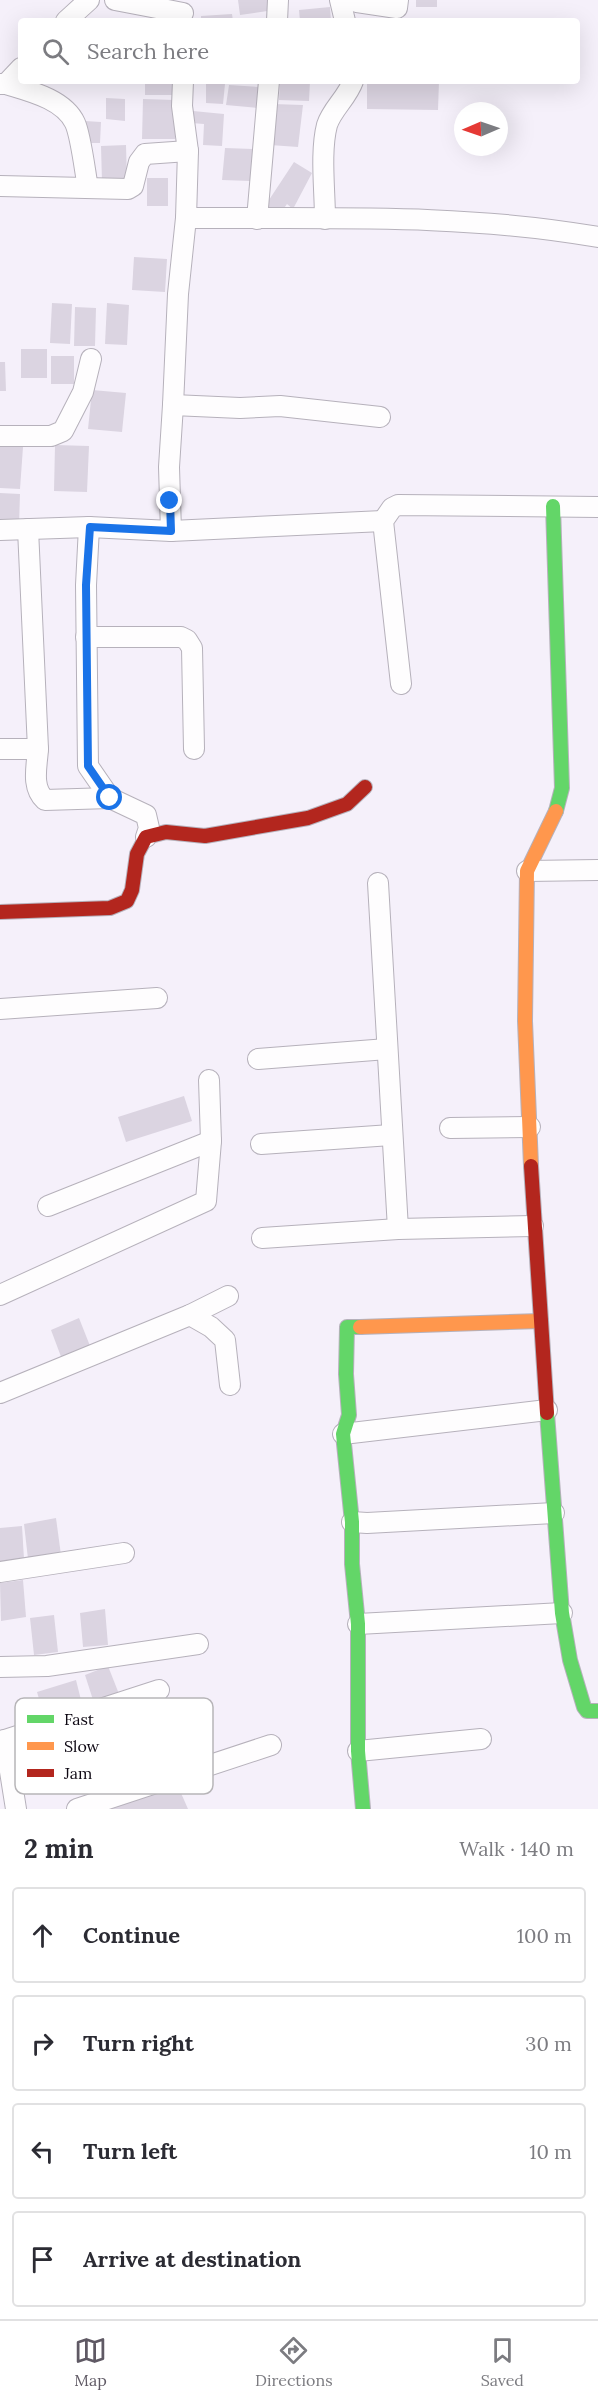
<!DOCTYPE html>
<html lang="en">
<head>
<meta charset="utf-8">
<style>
	body { margin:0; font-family:Lora,serif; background:#f7f7f7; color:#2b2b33 }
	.compass { position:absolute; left:454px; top:102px; width:54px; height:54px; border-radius:50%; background:#fff; box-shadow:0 6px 24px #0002; rotate:268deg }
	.stop { position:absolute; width:18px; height:18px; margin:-14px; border:4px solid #1a73e8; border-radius:50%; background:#fff }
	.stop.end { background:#1a73e8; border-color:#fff; box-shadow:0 2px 6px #0008 }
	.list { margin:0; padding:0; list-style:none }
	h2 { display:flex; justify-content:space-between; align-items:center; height:78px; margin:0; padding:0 24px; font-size:26px }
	h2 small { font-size:20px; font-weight:400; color:#7c7c81 }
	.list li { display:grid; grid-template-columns:39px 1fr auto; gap:18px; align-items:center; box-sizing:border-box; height:96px; margin:0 12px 12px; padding:0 12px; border:2px solid #e1e1e2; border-radius:6px }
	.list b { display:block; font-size:22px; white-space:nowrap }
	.list em { font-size:20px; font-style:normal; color:#7c7c81 }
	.icon { flex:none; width:33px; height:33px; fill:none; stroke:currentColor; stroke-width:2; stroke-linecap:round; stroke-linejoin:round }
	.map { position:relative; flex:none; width:598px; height:1809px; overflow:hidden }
	.search { position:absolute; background:#fff; box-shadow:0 6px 24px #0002; left:18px; right:18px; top:18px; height:66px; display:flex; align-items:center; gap:15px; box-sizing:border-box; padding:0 21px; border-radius:6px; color:#7c7c81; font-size:22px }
	.sheet { height:510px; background:#fff }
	nav { display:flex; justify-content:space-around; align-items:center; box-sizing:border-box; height:84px; border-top:2px solid #e1e1e2; background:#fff; font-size:16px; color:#7c7c81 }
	nav a { display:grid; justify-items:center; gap:3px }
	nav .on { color:#5f5964 }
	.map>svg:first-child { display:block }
	.building { fill:#dbd4e1 }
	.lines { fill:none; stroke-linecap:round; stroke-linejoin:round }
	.street-casing { stroke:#b6b1bb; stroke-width:22 }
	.fast-casing { stroke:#b6b1bb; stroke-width:16 }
	.slow-casing { stroke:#b6b1bb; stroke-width:16 }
	.jam-casing { stroke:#b6b1bb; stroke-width:16 }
	.street { stroke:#fefdfe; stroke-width:20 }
	.fast { stroke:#63d668; stroke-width:14 }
	.slow { stroke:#ff974d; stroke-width:14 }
	.jam { stroke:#b3261e; stroke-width:14 }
	.route { stroke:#1a73e8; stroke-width:8 }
	.key { fill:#fff; stroke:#b7b5b8; stroke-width:1.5 }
	.key-label { font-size:16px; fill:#0e0813 }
</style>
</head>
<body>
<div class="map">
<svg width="598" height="1809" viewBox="0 0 598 1809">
	<rect width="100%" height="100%" fill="#f5f0fa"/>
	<!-- building -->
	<g class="building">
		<polygon points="238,0 273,0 274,10 240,15"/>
		<rect x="416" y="0" width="21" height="7"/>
		<polygon points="330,7 331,21 300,21 299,10"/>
		<polygon points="232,14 233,21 201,21 201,16"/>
		<rect x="145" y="81" width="27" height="14"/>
		<polygon points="280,81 310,81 309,101 279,100"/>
		<polygon points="367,81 439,81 438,110 367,109"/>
		<polygon points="206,83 225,84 223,104 206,103"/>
		<polygon points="229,85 259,87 258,108 226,105"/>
		<polygon points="106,98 125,99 125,121 106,119"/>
		<polygon points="143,99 175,100 175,139 142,139"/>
		<polygon points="273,104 303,105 298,147 270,145"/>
		<polygon points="193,111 224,114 222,146 203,145 204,124 191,123"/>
		<polygon points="85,121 101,122 100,143 84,143"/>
		<polygon points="126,145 127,181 102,182 101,146"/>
		<polygon points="225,148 253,149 250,181 222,180"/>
		<polygon points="294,162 312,173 293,209 287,204 282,211 277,207 272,211 265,206"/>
		<rect x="147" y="178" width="21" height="28"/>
		<polygon points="134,257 167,259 165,292 132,290"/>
		<polygon points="52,303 72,304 70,344 50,343"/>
		<polygon points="107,303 129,305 127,345 105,344"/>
		<polygon points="75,307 96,308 95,346 74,346"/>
		<rect x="21" y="349" width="26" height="29"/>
		<rect x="51" y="356" width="23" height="28"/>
		<polygon points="0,362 5,362 6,391 0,391"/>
		<polygon points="92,390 126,393 122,432 88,429"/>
		<polygon points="0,445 23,447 20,489 0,488"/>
		<polygon points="55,445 89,446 87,492 54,491"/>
		<polygon points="0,493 20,494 19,525 0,524"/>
		<polygon points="184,1096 192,1121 126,1142 118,1117"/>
		<polygon points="79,1318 92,1351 63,1362 51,1330"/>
		<polygon points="56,1518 61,1555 28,1559 24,1524"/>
		<polygon points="22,1526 24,1559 0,1563 0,1528"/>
		<polygon points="23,1580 26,1617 1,1621 0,1583"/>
		<polygon points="105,1609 108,1645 83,1647 80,1613"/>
		<polygon points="54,1615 58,1652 34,1655 30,1618"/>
		<polygon points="108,1666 119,1694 94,1703 85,1675"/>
		<polygon points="76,1680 84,1712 46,1723 37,1692"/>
		<polygon points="120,1761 130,1787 92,1801 84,1774"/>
		<polygon points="177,1784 188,1809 111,1809"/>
	</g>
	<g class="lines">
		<!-- street casing -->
		<g class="street-casing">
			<g id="street">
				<polyline points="115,0 183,13"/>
				<polyline points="340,0 345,21"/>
				<polyline points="357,2 397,8 398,0"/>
				<polyline points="66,21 89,0"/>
				<polyline points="277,21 278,0"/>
				<polyline points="0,84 6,84 21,68"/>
				<path d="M6,84c23,7 58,15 69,39 6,13 10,49 13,65"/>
				<polyline points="0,186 128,189 133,186 139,162 145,154 188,151"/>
				<path d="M186,218c137,1 276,-5 412,19"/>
				<polyline points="257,219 269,81"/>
				<path d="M325,219c0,-28 -5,-67 2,-94 5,-16 20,-27 26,-44"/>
				<polyline points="173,405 178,294 186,218 188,151 182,106 183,81"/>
				<polyline points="0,436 51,436 63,431 83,392 91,359"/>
				<polyline points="89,527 86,585 88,766 110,798 146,815 149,828 146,837"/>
				<path d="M28,529l10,220c-1,17 -7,38 7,51l65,-2"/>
				<polyline points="0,530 89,527 171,531 383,521"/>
				<polyline points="171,531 169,467 173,405 240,408 280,406 380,417"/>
				<polyline points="86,637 181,637 187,640 192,648 194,749"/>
				<polyline points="401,684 383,521 392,508 398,505 598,507"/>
				<polyline points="0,749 38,749"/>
				<polyline points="527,871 598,870"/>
				<polyline points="378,883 398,1229"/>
				<polyline points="0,1009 157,998"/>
				<polyline points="258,1059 387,1049"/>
				<polyline points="450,1128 530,1127"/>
				<polyline points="261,1144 391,1135"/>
				<polyline points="48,1206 211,1141"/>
				<polyline points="262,1238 398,1229 533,1226"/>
				<polyline points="0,1295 206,1201 211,1141 209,1080"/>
				<polyline points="190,1315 211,1327 225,1340 230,1385"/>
				<polyline points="0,1393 190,1315 228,1296"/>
				<polyline points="343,1434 547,1410"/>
				<polyline points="352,1522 367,1523 554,1513"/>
				<polyline points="0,1572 124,1553"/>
				<polyline points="358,1624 562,1613"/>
				<polyline points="0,1667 47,1666 198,1644"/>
				<polyline points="5,1740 159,1690"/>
				<polyline points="0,1741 5,1740 16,1809"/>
				<polyline points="358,1751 481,1739"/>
				<polyline points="77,1809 271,1745"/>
			</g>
		</g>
		<!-- fast casing -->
		<g class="fast-casing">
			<g id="fast">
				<polyline points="553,506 562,788 556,811"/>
				<polyline points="360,1327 347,1327 346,1374 349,1415 343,1434 352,1522 352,1564 358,1624 358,1751 363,1809"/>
				<polyline points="547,1413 562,1613 570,1660 584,1707 587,1711 598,1711"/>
			</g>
		</g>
		<!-- slow casing -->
		<g class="slow-casing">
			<g id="slow">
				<polyline points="531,1166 525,1021 527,871 556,811"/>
				<polyline points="360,1327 541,1321"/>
			</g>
		</g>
		<!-- jam casing -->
		<g class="jam-casing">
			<g id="jam">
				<polyline points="0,912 110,908 127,901 132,890 137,854 146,837 166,832 205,836 308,818 347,804 365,787"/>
				<polyline points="531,1166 547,1413"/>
			</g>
		</g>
		<!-- street -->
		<use href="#street" class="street"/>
		<!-- fast -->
		<use href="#fast" class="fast"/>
		<!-- slow -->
		<use href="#slow" class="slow"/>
		<!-- jam -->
		<use href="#jam" class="jam"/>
	</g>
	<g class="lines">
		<!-- route -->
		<polyline class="route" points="110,798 88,766 86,585 90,527 171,531 170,501"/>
	</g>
	<!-- legend -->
	<rect x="15" y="1698" width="198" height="96" rx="9" class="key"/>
	<rect x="27" y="1715" width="27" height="8" fill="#63d668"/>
	<rect x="27" y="1742" width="27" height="8" fill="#ff974d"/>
	<rect x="27" y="1769" width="27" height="8" fill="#b3261e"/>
	<g class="key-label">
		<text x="64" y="1725">Fast</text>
		<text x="64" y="1752">Slow</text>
		<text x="64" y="1779">Jam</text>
	</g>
</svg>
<svg class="compass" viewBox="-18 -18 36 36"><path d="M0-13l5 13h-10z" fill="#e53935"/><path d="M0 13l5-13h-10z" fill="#7c7c81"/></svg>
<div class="stop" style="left:110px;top:798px"></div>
<div class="stop end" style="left:170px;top:501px"></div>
<div class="search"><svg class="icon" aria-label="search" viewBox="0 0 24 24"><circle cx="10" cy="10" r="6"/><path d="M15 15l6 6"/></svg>Search here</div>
</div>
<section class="sheet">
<h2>2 min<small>Walk · 140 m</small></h2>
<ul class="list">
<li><svg class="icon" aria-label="ahead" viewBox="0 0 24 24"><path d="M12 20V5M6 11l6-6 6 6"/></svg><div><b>Continue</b></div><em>100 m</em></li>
<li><svg class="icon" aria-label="right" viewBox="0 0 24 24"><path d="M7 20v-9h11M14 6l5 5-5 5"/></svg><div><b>Turn right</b></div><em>30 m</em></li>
<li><svg class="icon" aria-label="left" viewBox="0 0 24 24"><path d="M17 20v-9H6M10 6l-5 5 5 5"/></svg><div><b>Turn left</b></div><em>10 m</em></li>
<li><svg class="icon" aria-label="arrive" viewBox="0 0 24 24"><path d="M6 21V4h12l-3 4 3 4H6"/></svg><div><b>Arrive at destination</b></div></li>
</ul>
</section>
<nav>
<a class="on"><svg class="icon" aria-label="map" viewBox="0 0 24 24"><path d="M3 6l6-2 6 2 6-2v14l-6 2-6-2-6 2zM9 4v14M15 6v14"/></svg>Map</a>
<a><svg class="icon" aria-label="directions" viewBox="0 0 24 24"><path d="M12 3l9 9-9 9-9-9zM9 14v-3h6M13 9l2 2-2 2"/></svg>Directions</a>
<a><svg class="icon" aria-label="saved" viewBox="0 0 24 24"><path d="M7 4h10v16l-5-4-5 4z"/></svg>Saved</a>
</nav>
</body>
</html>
